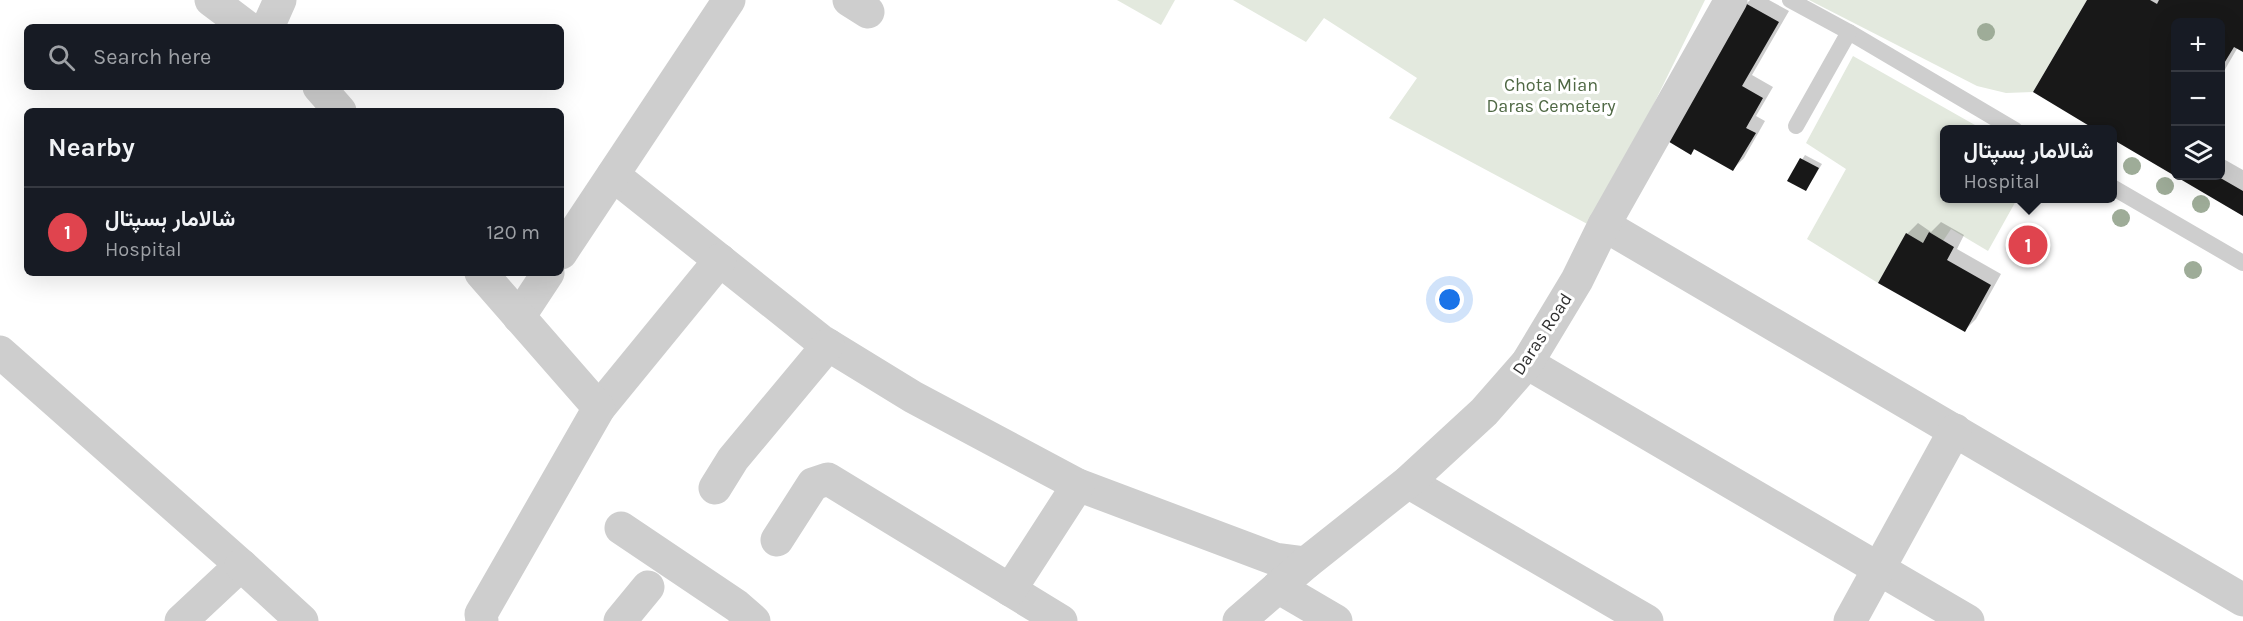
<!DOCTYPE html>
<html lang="en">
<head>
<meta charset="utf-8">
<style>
	body { margin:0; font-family:Karla,Vazirmatn,sans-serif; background:#242831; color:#f1f3f6 }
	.controls { position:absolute; right:18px; top:18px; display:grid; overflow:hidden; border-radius:9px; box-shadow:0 6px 24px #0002 }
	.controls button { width:54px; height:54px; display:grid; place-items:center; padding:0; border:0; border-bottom:2px solid #363941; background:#171b24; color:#f1f3f6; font:30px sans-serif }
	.you { position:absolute; left:1450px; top:300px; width:21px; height:21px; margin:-15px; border:4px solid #fff; border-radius:50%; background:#1a73e8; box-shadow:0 0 0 9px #1a73e833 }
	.badge { display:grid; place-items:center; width:39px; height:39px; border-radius:50%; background:#1a73e8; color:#fff; font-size:20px; font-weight:700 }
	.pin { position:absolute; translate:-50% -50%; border:3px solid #fff; box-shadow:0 2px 6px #0006 }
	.popup { position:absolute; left:1940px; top:125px; width:177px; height:78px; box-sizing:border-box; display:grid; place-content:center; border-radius:9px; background:#171b24; filter:drop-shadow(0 2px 4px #0005); font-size:20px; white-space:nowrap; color:#9ea1a6 }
	.popup b { font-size:22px; color:#f1f3f6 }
	.popup::after { content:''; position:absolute; left:50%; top:100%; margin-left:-12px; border:12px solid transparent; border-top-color:#171b24 }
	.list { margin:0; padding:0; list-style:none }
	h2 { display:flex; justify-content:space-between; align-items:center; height:78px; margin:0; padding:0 24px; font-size:26px }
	h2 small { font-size:20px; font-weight:400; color:#9ea1a6 }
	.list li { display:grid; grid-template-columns:39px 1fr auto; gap:18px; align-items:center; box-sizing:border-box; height:90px; padding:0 24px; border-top:2px solid #363941 }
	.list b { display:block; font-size:22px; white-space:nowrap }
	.list p { margin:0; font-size:20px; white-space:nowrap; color:#9ea1a6 }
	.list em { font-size:20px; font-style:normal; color:#9ea1a6 }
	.icon { flex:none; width:33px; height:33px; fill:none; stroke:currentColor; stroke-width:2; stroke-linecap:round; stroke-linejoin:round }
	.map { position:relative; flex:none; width:2243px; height:621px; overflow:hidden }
	.search { position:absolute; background:#171b24; box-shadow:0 6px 24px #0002; left:24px; top:24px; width:540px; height:66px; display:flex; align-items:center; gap:15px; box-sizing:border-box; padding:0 21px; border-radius:9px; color:#9ea1a6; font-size:22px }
	.panel { position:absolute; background:#171b24; box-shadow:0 6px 24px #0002; left:24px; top:108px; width:540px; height:168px; border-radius:9px }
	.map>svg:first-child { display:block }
	.green { fill:#e3e9de }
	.shadow { fill:#0003 }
	.building { fill:#181818 }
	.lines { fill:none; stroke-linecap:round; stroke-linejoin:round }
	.service { stroke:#cecece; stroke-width:16 }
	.minor { stroke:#cecece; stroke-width:33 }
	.tertiary { stroke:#cecece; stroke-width:33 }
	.tree { fill:#9eac98 }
	.labels { text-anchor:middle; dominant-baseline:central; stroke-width:6; stroke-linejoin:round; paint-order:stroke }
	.park-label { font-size:18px; fill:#4f6844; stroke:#fff }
	.street-label { font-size:18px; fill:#313131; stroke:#fff }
</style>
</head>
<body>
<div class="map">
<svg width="2243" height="621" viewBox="0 0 2243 621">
	<rect width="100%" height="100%" fill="#fff"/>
	<!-- green -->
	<g class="green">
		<polygon points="1117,0 1175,0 1161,25"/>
		<polygon points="1233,0 1705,0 1593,227 1389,118 1417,78 1324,18 1306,42"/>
		<polygon points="1809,0 2087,0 2033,92 2006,93 1977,86"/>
		<polygon points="1853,56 1982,129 1944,130 1944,198 2017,199 1988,251 1951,229 1943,241 1929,232 1923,243 1906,234 1878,283 1807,239 1846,169 1806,143"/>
	</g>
	<!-- shadow -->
	<g class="shadow">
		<polygon points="1750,0 1769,0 1789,11 1752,75 1773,87 1756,116 1765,121 1744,158 1733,169 1696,148 1691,153 1746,4"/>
		<polygon points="2089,0 2243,0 2243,50 2238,47 2220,78 2220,22 2176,22 2176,175 2112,137"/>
		<polygon points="1805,155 1822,164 1806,190 1789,180"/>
		<polygon points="2220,157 2243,170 2243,215 2177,176 2220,176"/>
		<polygon points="1941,222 1964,235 1957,249 2001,274 1976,319 1965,330 1907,234 1918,223 1931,232"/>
	</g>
	<!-- building -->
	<g class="building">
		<polygon points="2087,0 2150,0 2157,4 2159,0 2243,0 2243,52 2234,47 2220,70 2220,22 2176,22 2175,151 2176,176 2217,176 2243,191 2243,216 2112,139 2112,130 2096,130 2033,92"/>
		<polygon points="1745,3 1779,22 1742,86 1763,98 1746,128 1756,133 1733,171 1694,149 1691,155 1666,140"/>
		<polygon points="1800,158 1819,168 1806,191 1787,181"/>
		<polygon points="1929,232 1954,247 1947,260 1991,285 1965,332 1878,283 1906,233 1923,243"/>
	</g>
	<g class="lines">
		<!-- service -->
		<g class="service">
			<polyline points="1790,0 1849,32 2015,130"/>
			<polyline points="1796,126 1849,32"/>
			<polyline points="2112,187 2243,263"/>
		</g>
		<!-- minor -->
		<g class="minor">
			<polyline points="849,0 868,12"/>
			<polyline points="268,27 280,0"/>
			<polyline points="613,175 820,340 913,397 1078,485 1275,559 1306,563"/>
			<polyline points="1604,225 2243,600"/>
			<polyline points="561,253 729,0"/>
			<polyline points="519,317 548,273"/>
			<polyline points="0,352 241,565 181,621"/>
			<polyline points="1527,363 1968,621"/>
			<polyline points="599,408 720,260"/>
			<polyline points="1408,482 1647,621"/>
			<polyline points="715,488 733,459 828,345"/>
			<polyline points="621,528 737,606 754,621"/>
			<polyline points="777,540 813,484 828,479 1061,621"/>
			<polyline points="241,565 302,621"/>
			<polyline points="1278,587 1336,621"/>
			<polyline points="1010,590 1078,485"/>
			<polyline points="620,621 648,587"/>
			<polyline points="1850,621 1955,430"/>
		</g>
		<!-- tertiary -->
		<g class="tertiary">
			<polyline points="211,0 247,27"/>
			<polyline points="319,87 340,111"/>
			<polyline points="481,273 599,408 481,614 482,621"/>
			<polyline points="1239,621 1306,563 1408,482 1484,412 1527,363 1577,280 1604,225 1731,0"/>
		</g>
	</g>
	<!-- trees -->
	<g class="tree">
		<circle cx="1986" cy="32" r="9"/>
		<circle cx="2132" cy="166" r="9"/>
		<circle cx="2165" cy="186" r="9"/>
		<circle cx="2201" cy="204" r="9"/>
		<circle cx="2121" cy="218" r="9"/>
		<circle cx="2193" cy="270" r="9"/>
	</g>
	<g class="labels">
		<!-- park labels -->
		<g class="park-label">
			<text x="1551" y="85">Chota Mian<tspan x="1551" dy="21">Daras Cemetery</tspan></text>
		</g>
		<!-- street labels -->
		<g class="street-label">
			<text transform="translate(1542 334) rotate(-57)">Daras Road</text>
		</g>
	</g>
</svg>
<div class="controls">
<button>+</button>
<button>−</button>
<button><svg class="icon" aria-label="layers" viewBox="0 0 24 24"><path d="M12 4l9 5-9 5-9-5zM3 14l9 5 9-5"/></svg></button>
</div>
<div class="you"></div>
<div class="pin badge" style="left:2028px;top:245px;background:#e0444e">1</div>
<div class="popup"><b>شالامار ہسپتال</b>Hospital</div>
<div class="search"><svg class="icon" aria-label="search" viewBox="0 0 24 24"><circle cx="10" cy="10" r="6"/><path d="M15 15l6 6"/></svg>Search here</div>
<section class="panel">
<h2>Nearby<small></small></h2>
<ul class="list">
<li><span class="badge" style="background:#e0444e">1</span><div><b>شالامار ہسپتال</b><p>Hospital</p></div><em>120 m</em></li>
</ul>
</section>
</div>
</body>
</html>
